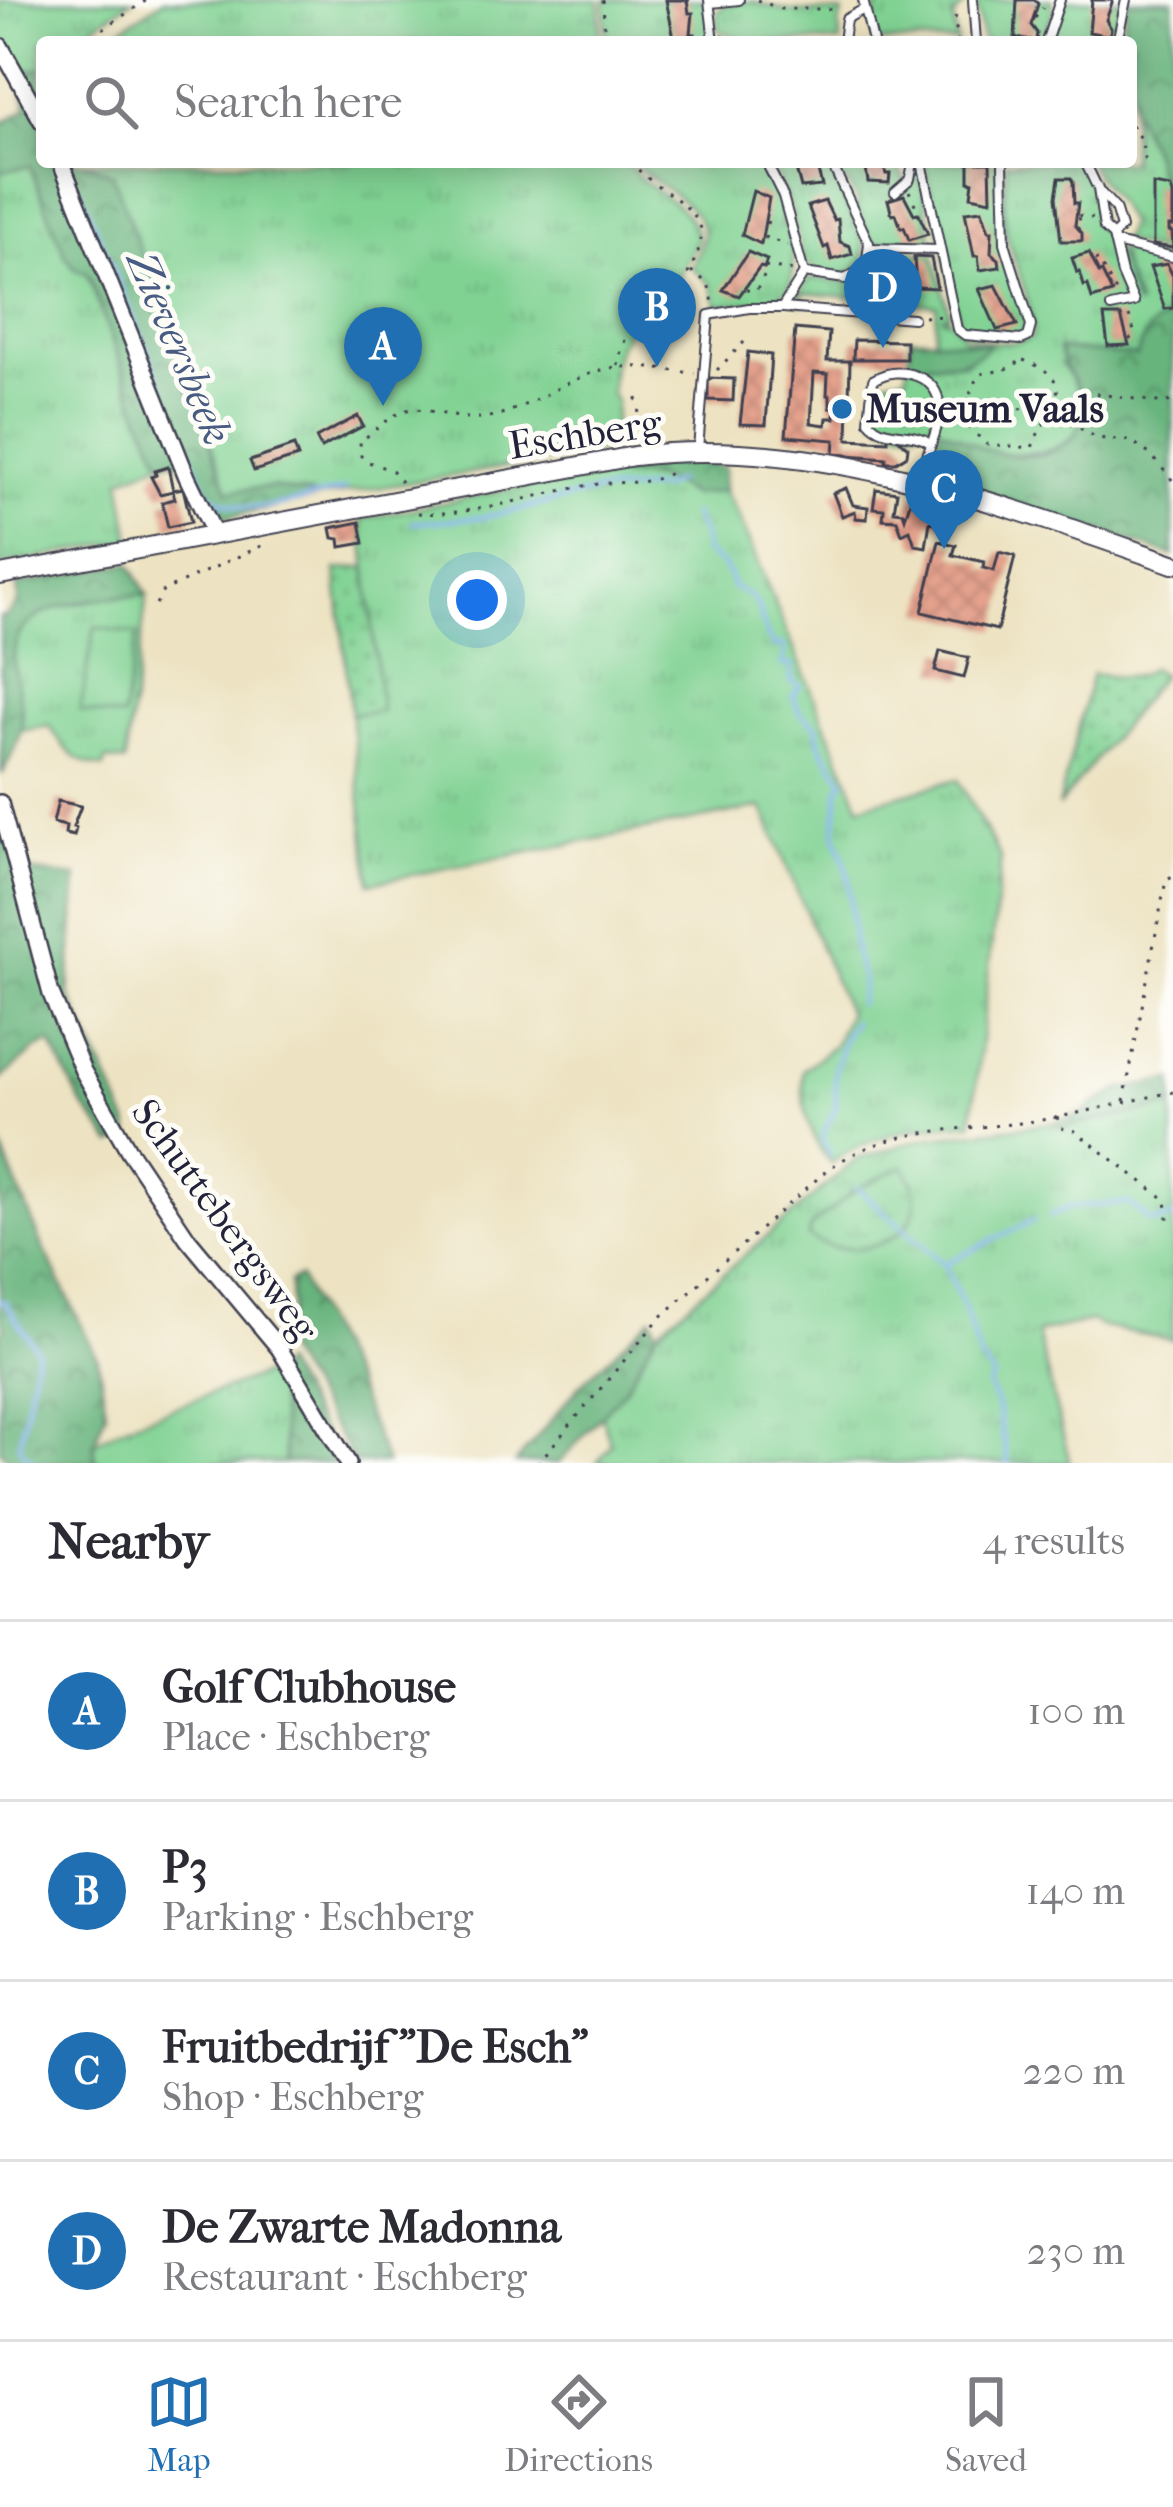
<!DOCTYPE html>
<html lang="en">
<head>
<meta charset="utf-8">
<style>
	body { margin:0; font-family:"IM FELL French Canon",serif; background:#f7f7f7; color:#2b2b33 }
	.you { position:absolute; left:477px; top:600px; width:42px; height:42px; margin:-30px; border:9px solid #fff; border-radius:50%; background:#1a73e8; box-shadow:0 0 0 18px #1a73e833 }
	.badge { display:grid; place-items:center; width:78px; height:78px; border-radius:50%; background:#1f6fb2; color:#fff; font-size:39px; font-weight:700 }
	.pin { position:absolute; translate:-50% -99px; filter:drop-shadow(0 3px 6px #0008) }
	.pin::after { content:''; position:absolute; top:63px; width:42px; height:36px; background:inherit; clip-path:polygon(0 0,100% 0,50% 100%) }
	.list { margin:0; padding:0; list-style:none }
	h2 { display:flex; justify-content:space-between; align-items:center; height:156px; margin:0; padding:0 48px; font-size:51px }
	h2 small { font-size:39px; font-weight:400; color:#7c7c81 }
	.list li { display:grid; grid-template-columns:78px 1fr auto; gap:36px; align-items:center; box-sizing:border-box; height:180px; padding:0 48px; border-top:3px solid #e1e1e2 }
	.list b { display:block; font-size:45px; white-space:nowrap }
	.list p { margin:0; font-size:39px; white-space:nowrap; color:#7c7c81 }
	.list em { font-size:39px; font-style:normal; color:#7c7c81 }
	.icon { flex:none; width:66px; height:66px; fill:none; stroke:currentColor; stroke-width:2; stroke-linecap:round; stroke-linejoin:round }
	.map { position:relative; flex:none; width:1173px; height:1463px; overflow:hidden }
	.search { position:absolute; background:#fff; box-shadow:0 6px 30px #0003; left:36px; right:36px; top:36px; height:132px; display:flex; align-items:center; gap:30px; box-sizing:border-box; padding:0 42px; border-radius:12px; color:#7c7c81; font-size:45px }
	.sheet { height:876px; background:#fff }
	nav { display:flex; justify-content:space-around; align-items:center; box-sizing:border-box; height:168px; border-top:3px solid #e1e1e2; background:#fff; font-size:33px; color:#7c7c81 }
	nav a { display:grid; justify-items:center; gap:6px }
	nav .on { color:#1f6fb2 }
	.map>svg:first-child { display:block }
	.grass { fill:url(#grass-tufts); stroke:#517a67; stroke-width:3 }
	.forest { fill:url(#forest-crowns); stroke:#456b5c; stroke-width:3 }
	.wetland { fill:url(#wetland-marsh); stroke:#517a67; stroke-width:3 }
	.park { fill:#80d293; stroke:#517a67; stroke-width:3 }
	.garden { fill:url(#garden-dots); stroke:#517a67; stroke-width:3 }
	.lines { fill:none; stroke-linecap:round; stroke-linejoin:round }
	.stream { stroke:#81b1ec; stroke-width:4.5 }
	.building { fill:url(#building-cross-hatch); fill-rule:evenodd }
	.service-casing { stroke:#403f4f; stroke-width:12 }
	.minor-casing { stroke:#403f4f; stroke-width:20 }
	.tertiary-casing { stroke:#403f4f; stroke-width:22 }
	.path { stroke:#403f4f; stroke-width:3; stroke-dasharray:3 9; stroke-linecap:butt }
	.service { stroke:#fff; stroke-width:8 }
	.minor { stroke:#fff; stroke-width:15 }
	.tertiary { stroke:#fff; stroke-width:18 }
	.poi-dot { fill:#1f6fb2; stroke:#fdfcf7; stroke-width:4.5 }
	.labels { text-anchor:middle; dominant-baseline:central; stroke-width:10; stroke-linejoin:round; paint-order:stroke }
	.poi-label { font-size:39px; font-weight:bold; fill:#22223b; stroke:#fdfcf7; text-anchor:start }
	.street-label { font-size:39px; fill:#22223b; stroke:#fdfcf7 }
	.water-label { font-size:42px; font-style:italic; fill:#485b82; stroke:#fdfcf7 }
</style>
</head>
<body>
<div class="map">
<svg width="1173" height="1463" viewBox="0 0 1173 1463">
	<defs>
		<pattern id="grass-tufts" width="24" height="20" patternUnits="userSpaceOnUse" patternTransform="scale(3)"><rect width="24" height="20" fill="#80d293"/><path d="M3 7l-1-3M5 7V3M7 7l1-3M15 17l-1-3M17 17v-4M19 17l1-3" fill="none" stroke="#6eb480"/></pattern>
		<pattern id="forest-crowns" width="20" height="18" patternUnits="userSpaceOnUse" patternTransform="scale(3)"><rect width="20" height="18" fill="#68b47d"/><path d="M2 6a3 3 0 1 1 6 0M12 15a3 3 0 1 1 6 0" fill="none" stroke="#559268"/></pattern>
		<pattern id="wetland-marsh" width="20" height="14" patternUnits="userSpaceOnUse" patternTransform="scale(3)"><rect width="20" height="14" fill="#80d293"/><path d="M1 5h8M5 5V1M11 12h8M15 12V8" fill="none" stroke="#6eb480"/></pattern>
		<pattern id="garden-dots" width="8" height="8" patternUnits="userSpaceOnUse" patternTransform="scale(3)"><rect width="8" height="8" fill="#80d293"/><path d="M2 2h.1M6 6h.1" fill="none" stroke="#6eb480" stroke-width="1.8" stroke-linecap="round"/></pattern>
		<pattern id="building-cross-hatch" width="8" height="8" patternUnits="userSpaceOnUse" patternTransform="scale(3)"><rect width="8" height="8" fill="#e4a18c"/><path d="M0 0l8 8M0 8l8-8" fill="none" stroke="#c38a7a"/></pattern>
	</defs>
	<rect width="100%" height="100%" fill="#fdfcf7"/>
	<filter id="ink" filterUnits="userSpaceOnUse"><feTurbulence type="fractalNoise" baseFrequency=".00833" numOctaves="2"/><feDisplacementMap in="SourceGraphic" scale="24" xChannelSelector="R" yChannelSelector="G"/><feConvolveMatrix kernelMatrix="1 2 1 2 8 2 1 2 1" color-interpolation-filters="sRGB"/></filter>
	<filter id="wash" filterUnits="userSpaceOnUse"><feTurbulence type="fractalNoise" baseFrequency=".004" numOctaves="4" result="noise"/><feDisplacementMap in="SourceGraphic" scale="48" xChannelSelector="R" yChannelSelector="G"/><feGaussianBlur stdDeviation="2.7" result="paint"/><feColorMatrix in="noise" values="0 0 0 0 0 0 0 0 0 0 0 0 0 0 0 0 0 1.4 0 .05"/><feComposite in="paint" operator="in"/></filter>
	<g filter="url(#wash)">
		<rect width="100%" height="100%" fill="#ede3c2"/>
		<!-- grass -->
		<g class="grass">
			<polygon points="0,0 132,0 70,42 42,42 42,69 19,72 0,39"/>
			<polygon points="164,0 599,0 601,42 101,42"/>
			<polygon points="604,0 704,0 710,17 711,42 607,42"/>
			<polygon points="883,0 969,0 953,17 957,42 876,42 871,18"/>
			<polygon points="976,0 1052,0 1053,11 1042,42 983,42"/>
			<polygon points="1064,0 1123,0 1114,42 1050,42"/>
			<polygon points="741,2 752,2 788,11 843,13 839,24 840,42 752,42 719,31 717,15 721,7"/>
			<path d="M1132,108l20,43 5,22 16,8v70l-10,2 -42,-12 7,-17c-9,-24 -28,-38 -39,-62h42z"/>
			<path d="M82,162h546c15,31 63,37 70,77l-28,54 -31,20 -21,33 -6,26 -1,21 5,8 -4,49 -291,47 -48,-10 -45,5 -116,-319z"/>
			<path d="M634,162h129l19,43v20l5,2c18,75 -4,74 -70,78l-6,-20 -19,-17c3,-11 13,-25 11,-37 -5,-30 -53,-48 -69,-69z"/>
			<path d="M770,162h57l37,81c6,39 -38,39 -60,18l-13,-53z"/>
			<polygon points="834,162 894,162 908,186 916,162 919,162 933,244 873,243 856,207 858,202 847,182 842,181"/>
			<polygon points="925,162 1000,162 1003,245 1028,323 1024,336 970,334 960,329"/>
			<path d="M1006,162h75l14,33 5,36 12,11 23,64 3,-1 -15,-35 -4,-22 54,14v55c-23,5 -29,17 -36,39l-76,8c35,43 28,86 -33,89 -9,0 -20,2 -28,0 -23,-6 -49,-19 -69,-31 -16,13 -40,8 -55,-4l1,-30 7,-8 23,-5 1,-12h57l23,-19 -54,-4 3,-35 -134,-12 -2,11 -5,-5 14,-21 32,4 28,-8 7,-23 56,2 16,60 -6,4 8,2 13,19c21,2 49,10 68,-1 5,-21 -18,-75 -24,-98 -6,-23 -2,-53 -2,-77z"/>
			<polygon points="30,165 65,255 74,268 87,274 139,413 162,462 121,479 131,540 0,566 0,172"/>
			<path d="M620,467l4,10c27,-3 44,3 67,18l33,-4 15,27 121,288 98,-27 43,80 -29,264c-52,3 -98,10 -141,40 -23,-26 -30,-59 -28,-93l31,-25 14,-31 -86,-207 -392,76 -19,-169 29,-4 -18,-191z"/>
			<path d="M147,595l-22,167 -19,-2 -2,8c-32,-6 -37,-18 -55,-42l-27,5c-1,-27 -12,-59 -7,-85 9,-46 95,-48 132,-51z"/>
			<polygon points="1173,1106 1173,1340 1103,1327 1091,1321 1037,1333 1070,1463 597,1463 611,1444 600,1413 624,1390 657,1331 857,1159 925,1138 1053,1123 1061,1128"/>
			<polygon points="276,1370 285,1463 95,1463 94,1443 123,1426"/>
		</g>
		<!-- forest -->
		<g class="forest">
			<polygon points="1128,0 1173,0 1172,181 1157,173 1152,151 1132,108 1131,42 1120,42"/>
			<polygon points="42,69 42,162 82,162 112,173 228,491 273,487 321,497 225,518 212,493 176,460 162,462 139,413 88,274 74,268 65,255 30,166 0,172 0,124 27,109 19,72"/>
			<path d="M1173,317v239l-245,-82 5,-28 8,-18c19,8 42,23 62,26 40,6 84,-4 78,-53 -3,-20 -19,-32 -22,-52l78,7c6,-22 13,-34 36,-39z"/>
			<path d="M911,337l79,7c-22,25 -50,18 -82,19z"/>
			<path d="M687,459l37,8v24l-33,4c-23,-15 -40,-21 -68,-18l-3,-10z"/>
			<path d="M130,563l17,32c-36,2 -124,5 -132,52 -5,27 12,58 6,85 -3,14 -13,29 -19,43l-2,-159 5,1 13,-14 -1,-18z"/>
			<polygon points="0,830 25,871 77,877 69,994 128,1123 130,1137 113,1144 81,1103 51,1043 35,1050 0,1080"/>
			<polygon points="1173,1080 1173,1106 1061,1128 1053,1123 1084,1113 1093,1104 1122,1089"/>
			<polygon points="0,1144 44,1249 98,1359 106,1411 94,1443 95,1463 13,1463 0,1450 0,1336 4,1328 0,1312"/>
			<polygon points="299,1277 355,1385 386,1463 355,1463 269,1326 286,1321 291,1310 290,1281"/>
			<polygon points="652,1317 657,1331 624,1390 559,1463 516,1463 581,1384"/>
			<polygon points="282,1363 341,1463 285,1463 276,1370"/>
		</g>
		<!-- wetland -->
		<path class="wetland" d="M903,1166c47,68 -50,103 -95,70l2,-9 46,-38z"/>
		<!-- park -->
		<polygon class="park" points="95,627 137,634 123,718 80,711"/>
		<!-- garden -->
		<g class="garden">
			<polygon points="366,567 381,711 351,714 336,570"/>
			<path d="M1151,668l11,7 -104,132 34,-133c19,3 44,8 59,-6z"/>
		</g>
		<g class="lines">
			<!-- stream -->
			<g class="stream">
				<path d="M79,188l127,302c38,35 94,8 139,0"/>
				<path d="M692,513l12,26v12l20,15 10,22c36,13 20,34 41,59l6,-3 5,5 -4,16h10l-1,16 9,5 -7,10 8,18 16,12 4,21 23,34 -5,7 -4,45 13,40 7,81 8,26 -4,25"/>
				<polyline points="412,523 485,517 595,492 662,488 676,481"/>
				<polyline points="830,1155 822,1138 836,1106 835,1070 846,1033 854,1022"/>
				<polyline points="857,1188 944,1264 964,1307 979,1357 993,1376 988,1386 996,1403 1008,1463"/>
				<polyline points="1050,1216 1070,1207 1129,1203 1151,1222 1173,1218"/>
				<polyline points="944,1264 1034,1220"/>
				<polyline points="0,1301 5,1302 37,1350 19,1447 34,1463"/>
			</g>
		</g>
		<g id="blocks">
			<!-- building -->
			<g class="building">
				<polygon points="666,0 687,0 689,13 693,13 691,34 695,34 696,42 674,38"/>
				<polygon points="1017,0 1035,0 1038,4 1031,25 1037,33 1036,41 1015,38"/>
				<polygon points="1092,0 1113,0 1106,20 1111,28 1110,36 1089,32"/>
				<polygon points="794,162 816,163 822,186 801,188"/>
				<polygon points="865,162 882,162 886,174 890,174 889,183 868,182"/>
				<polygon points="969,162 990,162 991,200 971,196 973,182 969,181"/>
				<polygon points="1059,178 1071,178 1073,182 1074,203 1078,203 1075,225 1082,233 1082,241 1061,241 1056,197"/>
				<polygon points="1153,185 1171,188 1173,195 1173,226 1169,226 1169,231 1172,232 1173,248 1153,245"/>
				<polygon points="753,191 769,198 761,244 742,235"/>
				<polygon points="904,195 914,214 918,213 928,234 909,240 904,227 901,228 896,214 892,215 888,200"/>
				<polygon points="825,201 834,220 838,219 840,242 850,246 852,254 832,260 828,246 824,248 808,206"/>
				<polygon points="982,210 989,231 992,231 991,253 999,259 1000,267 980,270 978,256 974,256 965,212"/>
				<polygon points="748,252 767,260 764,268 760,267 739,296 723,290"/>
				<polygon points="1089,253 1099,273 1102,272 1112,293 1092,299 1088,285 1084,286 1080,272 1077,273 1072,258"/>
				<polygon points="914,257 931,258 937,288 916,287"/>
				<polygon points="1167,264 1173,276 1173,308 1165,309 1150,267"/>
				<polygon points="996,285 1017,325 997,330 979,289"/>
				<polygon points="1104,316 1121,316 1129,345 1108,346"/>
				<path d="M795,329l34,3 -2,29h23l-2,78 40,2v-4l9,1 11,9 -1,8 -11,7h-10v-4l-52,-4 1,-14 -49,-4zM814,373l14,1 -1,21h3v13h5v10h-8l-1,7 -15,-2z"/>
				<polygon points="854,340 906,341 906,359 853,359"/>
				<polygon points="748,352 771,355 766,425 740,424"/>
				<polygon points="708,378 734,379 733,401 708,400"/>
				<polygon points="358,416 363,426 321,448 316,438"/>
				<polygon points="294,446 298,457 254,471 250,461"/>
				<polygon points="168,467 173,490 183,488 191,522 168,527 162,502 175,499 173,491 160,494 151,477 156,475 155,471"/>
				<polygon points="846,488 853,505 868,507 867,519 856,518 855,511 842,516 833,493"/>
				<polygon points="876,489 897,492 894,511 903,512 905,518 912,495 940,502 939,508 948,510 944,525 930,522 926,547 915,545 910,530 902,534 897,520 883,519 884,509 873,508"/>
				<polygon points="360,522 364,543 341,547 340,539 333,538 331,528"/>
				<polygon points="939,541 956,545 953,555 984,562 983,568 994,571 999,552 1015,556 997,630 922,612"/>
				<polygon points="940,651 969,658 964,678 935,671"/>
				<polygon points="58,801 81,806 73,827 76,828 74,836 65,834 66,826 53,823"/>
			</g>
		</g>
	</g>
	<g filter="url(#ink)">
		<use href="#blocks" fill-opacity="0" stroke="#403f4f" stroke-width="3"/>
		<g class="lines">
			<!-- service casing -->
			<g class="service-casing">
				<g id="service">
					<polyline points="709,0 714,42"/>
					<polyline points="863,0 873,42"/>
					<polyline points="973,0 976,42"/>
					<polyline points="711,3 739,0"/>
					<polyline points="843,42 846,19 864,9"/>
					<polyline points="1046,42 1060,0"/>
					<polyline points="1117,42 1126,0"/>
					<polyline points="766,162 783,196 804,273 845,279 866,267 869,243 831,162"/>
					<polyline points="922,162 957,329 965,335 1021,340 1028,337 1031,326 1005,243 1003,162"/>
					<polyline points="1085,162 1098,189 1104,228 1113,236 1122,274 1134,302 1111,307"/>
					<polyline points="895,192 910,179 913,162"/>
					<polyline points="1101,193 1115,208 1121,228 1113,236"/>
					<polyline points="1116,243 1173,257"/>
					<polyline points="870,248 938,250"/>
					<polyline points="783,308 913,318"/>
					<polyline points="698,449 709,315 749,308 782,308 804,273"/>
					<path d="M917,481c10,-32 44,-85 2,-104 -17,-7 -31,-6 -46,3l-4,41c16,19 41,8 61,22"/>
				</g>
			</g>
			<!-- minor casing -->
			<g class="minor-casing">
				<g id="minor">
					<polyline points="0,46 42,121"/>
					<polyline points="61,162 187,477 215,535"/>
					<polyline points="0,803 51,994 83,1071 129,1151 188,1239 279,1348 348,1463"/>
				</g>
			</g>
			<!-- tertiary casing -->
			<g class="tertiary-casing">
				<path id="tertiary" d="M0,575l634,-119c184,-22 367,48 539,108"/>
			</g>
			<!-- path -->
			<g class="path">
				<polyline points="603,0 605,42"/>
				<polyline points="687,0 690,0"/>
				<polyline points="757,0 781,9 837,9"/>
				<polyline points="1035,18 1043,8"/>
				<polyline points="722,35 745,42"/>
				<polyline points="83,42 147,0"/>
				<polyline points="959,42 954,20 960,9"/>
				<polyline points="1131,125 1141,140 1145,158 1142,161"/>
				<polyline points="909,191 922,220"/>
				<polyline points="1080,217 1080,206"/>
				<polyline points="1078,219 1094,218"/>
				<polyline points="766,222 777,226"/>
				<polyline points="764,237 787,245"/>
				<polyline points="1095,260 1098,260 1116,292"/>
				<polyline points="765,267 794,271"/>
				<polyline points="691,271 708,283 714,306"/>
				<polyline points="1172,272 1173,272"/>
				<polyline points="746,290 756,291 768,269"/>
				<polyline points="1129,316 1135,334 1129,340"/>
				<polyline points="924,317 945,316"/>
				<path d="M1023,360c65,23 20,52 9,88l-46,-4 -18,-18c-1,-18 0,-36 12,-52l24,-4z"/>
				<path d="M618,366c3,-22 13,-44 31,-57 7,-6 17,-8 24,-14 12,-11 34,-53 27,-69 -14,-30 -51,-39 -68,-64"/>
				<polyline points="717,370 747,339"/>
				<polyline points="637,398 639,414"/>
				<polyline points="948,405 1065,411"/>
				<polyline points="1067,410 1073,400 1091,393 1165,403 1173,400"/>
				<polyline points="1066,411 1069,422 1097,438 1131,441 1151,455 1173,481"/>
				<path d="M401,482l-8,-11 -27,-10 -5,-5 -1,-15c15,-9 31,-27 47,-31 18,-5 51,13 82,7 41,-8 74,-37 113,-47 28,-8 64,1 93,3"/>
				<path d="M418,513c64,4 127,-24 190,-30 23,-1 46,1 65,-12"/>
				<polyline points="156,604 163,591 268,543"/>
				<polyline points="1124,1101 1166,880 1173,877"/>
				<polyline points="1057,1117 1061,1128 1075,1131 1166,1200 1168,1219 1173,1220"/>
				<path d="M538,1463l121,-144 168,-149c64,-46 134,-38 208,-49 46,-7 92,-20 138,-29"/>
			</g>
			<!-- service -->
			<use href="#service" class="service"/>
			<!-- minor -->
			<use href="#minor" class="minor"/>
			<!-- tertiary -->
			<use href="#tertiary" class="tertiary"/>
		</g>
	</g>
	<!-- markers -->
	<circle class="poi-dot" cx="842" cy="409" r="12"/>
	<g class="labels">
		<!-- poi labels -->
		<g class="poi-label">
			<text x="866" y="409">Museum Vaals</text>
		</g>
		<!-- street labels -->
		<g class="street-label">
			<text transform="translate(585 434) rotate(-9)">Eschberg</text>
			<text transform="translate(225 1220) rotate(54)">Schuttebergsweg</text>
		</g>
		<!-- water labels -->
		<g class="water-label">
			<text transform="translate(179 348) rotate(67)">Zieversbeek</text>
		</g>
	</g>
</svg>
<div class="you"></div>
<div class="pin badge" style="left:383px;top:406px">A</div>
<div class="pin badge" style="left:657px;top:367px">B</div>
<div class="pin badge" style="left:944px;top:549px">C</div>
<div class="pin badge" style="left:883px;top:348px">D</div>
<div class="search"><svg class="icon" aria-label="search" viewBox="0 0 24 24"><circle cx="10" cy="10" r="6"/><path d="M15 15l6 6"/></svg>Search here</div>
</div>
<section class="sheet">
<h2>Nearby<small>4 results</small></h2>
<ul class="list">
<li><span class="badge">A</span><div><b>Golf Clubhouse</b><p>Place · Eschberg</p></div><em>100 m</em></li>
<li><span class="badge">B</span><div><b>P3</b><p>Parking · Eschberg</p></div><em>140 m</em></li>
<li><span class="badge">C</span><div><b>Fruitbedrijf &quot;De Esch&quot;</b><p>Shop · Eschberg</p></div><em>220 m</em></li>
<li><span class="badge">D</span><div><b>De Zwarte Madonna</b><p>Restaurant · Eschberg</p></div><em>230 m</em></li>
</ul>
</section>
<nav>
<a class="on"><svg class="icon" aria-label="map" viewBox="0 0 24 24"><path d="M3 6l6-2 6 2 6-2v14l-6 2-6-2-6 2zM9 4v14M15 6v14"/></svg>Map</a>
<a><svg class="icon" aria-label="directions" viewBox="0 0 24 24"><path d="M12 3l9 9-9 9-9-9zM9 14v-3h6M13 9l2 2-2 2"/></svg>Directions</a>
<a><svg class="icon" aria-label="saved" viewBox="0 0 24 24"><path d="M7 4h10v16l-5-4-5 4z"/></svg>Saved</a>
</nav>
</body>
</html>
